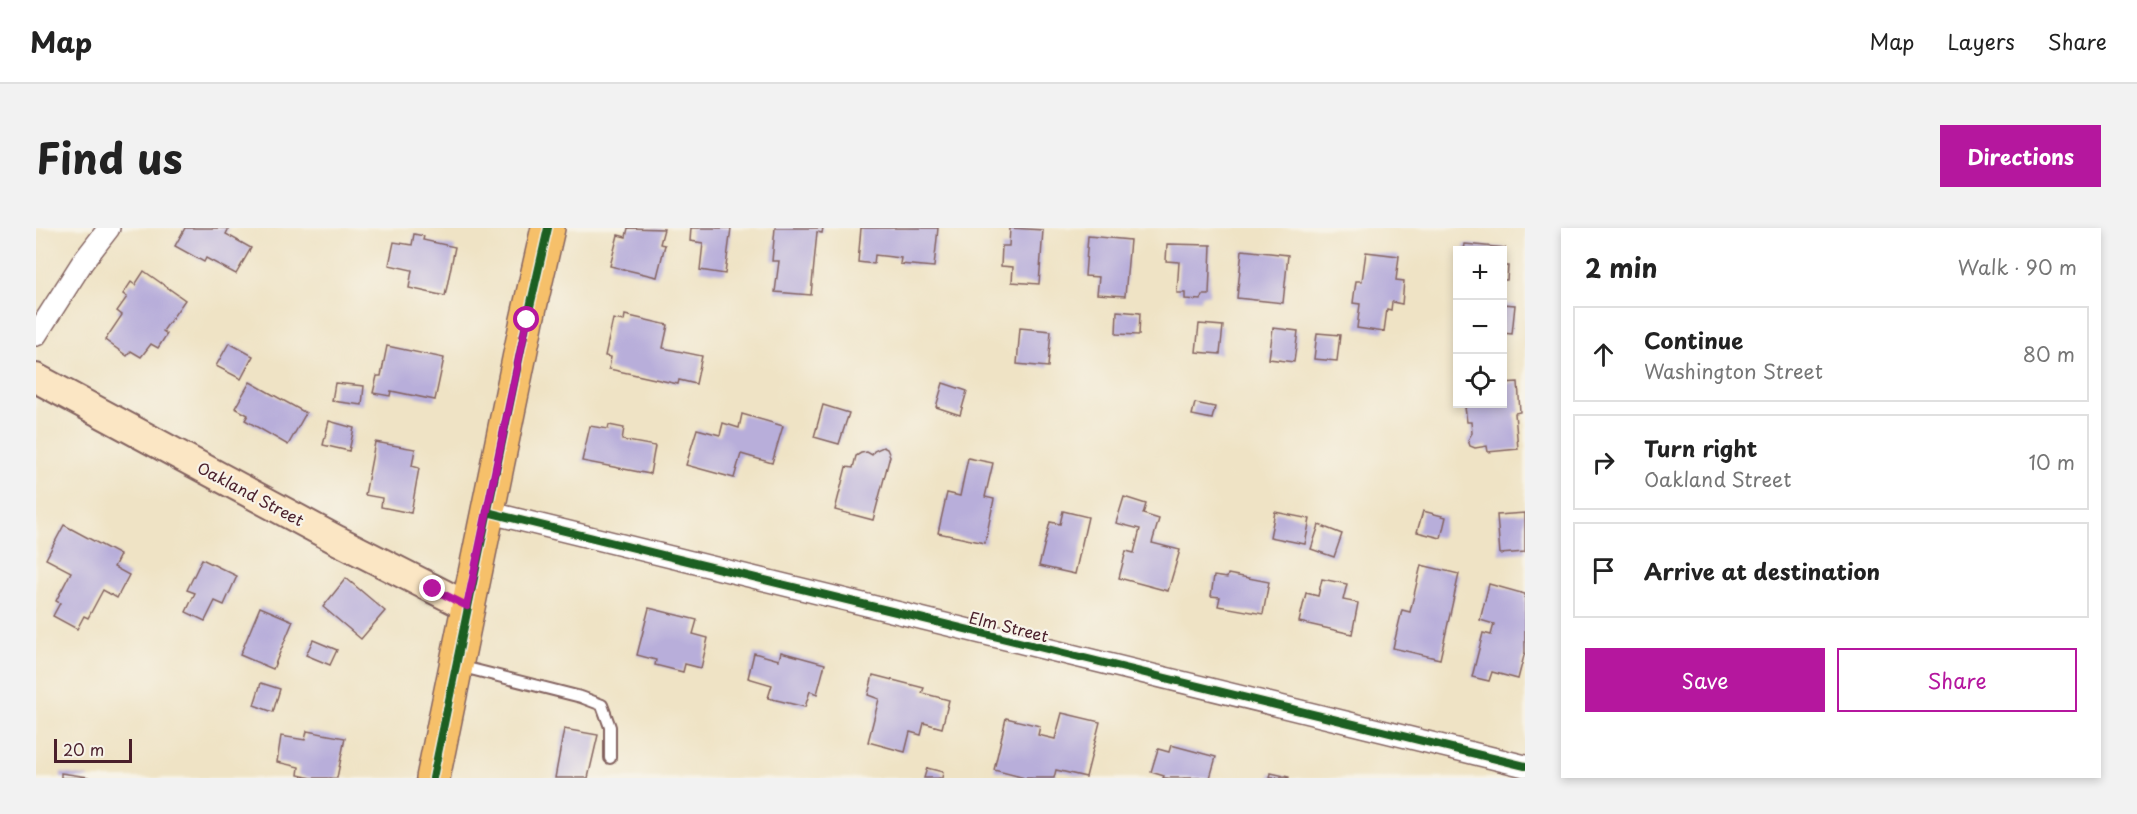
<!DOCTYPE html>
<html lang="en">
<head>
<meta charset="utf-8">
<style>
	body { margin:0; font-family:"Playpen Sans",sans-serif; background:#f2f2f2; color:#222 }
	.controls { position:absolute; right:18px; top:18px; display:grid; overflow:hidden; border-radius:0px; box-shadow:0 3px 9px #0003 }
	.controls button { width:54px; height:54px; display:grid; place-items:center; padding:0; border:0; border-bottom:2px solid #e0e0e0; background:#fff; color:#222; font:30px sans-serif }
	.scale { position:absolute; left:18px; bottom:15px; width:78px; box-sizing:border-box; padding-left:6px; border:3px solid #4a1f2b; border-top:0; font-size:16px; line-height:21px; white-space:nowrap; color:#4a1f2b; -webkit-text-stroke:4px #f7f3e8; paint-order:stroke }
	.stop { position:absolute; width:18px; height:18px; margin:-14px; border:4px solid #b5179e; border-radius:50%; background:#fff }
	.stop.end { background:#b5179e; border-color:#fff; box-shadow:0 2px 6px #0008 }
	.list { margin:0; padding:0; list-style:none }
	h2 { display:flex; justify-content:space-between; align-items:center; height:78px; margin:0; padding:0 24px; font-size:26px }
	h2 small { font-size:20px; font-weight:400; color:#767676 }
	.list li { display:grid; grid-template-columns:39px 1fr auto; gap:18px; align-items:center; box-sizing:border-box; height:96px; margin:0 12px 12px; padding:0 12px; border:2px solid #e0e0e0; border-radius:0px }
	.list b { display:block; font-size:22px; white-space:nowrap }
	.list p { margin:0; font-size:20px; white-space:nowrap; color:#767676 }
	.list em { font-size:20px; font-style:normal; color:#767676 }
	.actions { display:flex; gap:12px; padding:18px 24px }
	.actions a { flex:1; padding:14px 0; border:2px solid #b5179e; border-radius:0px; text-align:center; font-size:21px; color:#b5179e }
	.actions .main { background:#b5179e; color:#fff }
	.icon { flex:none; width:33px; height:33px; fill:none; stroke:currentColor; stroke-width:2; stroke-linecap:round; stroke-linejoin:round }
	.map { position:relative; flex:none; width:1489px; height:550px; overflow:hidden; border-radius:0px }
	header { display:flex; align-items:center; gap:36px; box-sizing:border-box; height:84px; padding:0 30px; background:#fff; border-bottom:2px solid #e0e0e0 }
	header strong { font-size:28px }
	nav { display:flex; gap:33px; margin-inline-start:auto; font-size:21px }
	.intro { display:flex; align-items:center; justify-content:space-between; box-sizing:border-box; height:144px; padding:0 36px }
	h1 { margin:0; font-size:42px }
	.button { padding:15px 27px; border-radius:0px; background:#b5179e; color:#fff; font-size:21px; font-weight:700 }
	main { display:flex; gap:36px; padding:0 36px }
	aside { flex:1; background:#fff; border-radius:0px; box-shadow:0 3px 9px #0003 }
	.map>svg:first-child { display:block }
	.building { fill:#b8aeda }
	.lines { fill:none; stroke-linecap:round; stroke-linejoin:round }
	.lane-casing { stroke:#846461; stroke-width:14 }
	.street-casing { stroke:#846461; stroke-width:24 }
	.secondary-casing { stroke:#846461; stroke-width:32 }
	.primary-casing { stroke:#846461; stroke-width:36 }
	.lane { stroke:#fff; stroke-width:10 }
	.street { stroke:#fff; stroke-width:21 }
	.secondary { stroke:#fbe6c4; stroke-width:28 }
	.primary { stroke:#f6c06b; stroke-width:33 }
	.cycleway-casing { stroke:#f7f3e8; stroke-width:11 }
	.cycleway { stroke:#1b5e20; stroke-width:8 }
	.route { stroke:#b5179e; stroke-width:8 }
	.labels { text-anchor:middle; dominant-baseline:central; stroke-width:4.5; stroke-linejoin:round; paint-order:stroke }
	.street-label { font-size:16px; fill:#4a1f2b; stroke:#f7f3e8 }
</style>
</head>
<body>
<header>
<strong>Map</strong>
<nav><a>Map</a><a>Layers</a><a>Share</a></nav>
</header>
<div class="intro"><h1>Find us</h1><a class="button">Directions</a></div>
<main>
<div class="map">
<svg width="1489" height="550" viewBox="0 0 1489 550">
	<rect width="100%" height="100%" fill="#f7f3e8"/>
	<filter id="ink" filterUnits="userSpaceOnUse"><feTurbulence type="fractalNoise" baseFrequency=".0167" numOctaves="2"/><feDisplacementMap in="SourceGraphic" scale="12" xChannelSelector="R" yChannelSelector="G"/><feConvolveMatrix kernelMatrix="1 2 1 2 8 2 1 2 1" color-interpolation-filters="sRGB"/></filter>
	<filter id="wash" filterUnits="userSpaceOnUse"><feTurbulence type="fractalNoise" baseFrequency=".008" numOctaves="4" result="noise"/><feDisplacementMap in="SourceGraphic" scale="24" xChannelSelector="R" yChannelSelector="G"/><feGaussianBlur stdDeviation="1.35" result="paint"/><feColorMatrix in="noise" values="0 0 0 0 0 0 0 0 0 0 0 0 0 0 0 0 0 1.4 0 .05"/><feComposite in="paint" operator="in"/></filter>
	<g filter="url(#wash)">
		<rect width="100%" height="100%" fill="#efe3c5"/>
		<g id="blocks">
			<!-- building -->
			<g class="building">
				<polygon points="149,0 193,0 190,6 215,20 200,46 170,30 168,34 139,18"/>
				<polygon points="592,0 628,1 624,16 629,17 621,49 574,38 582,7 590,9"/>
				<polygon points="655,0 695,0 689,46 664,42 667,15 654,13"/>
				<polygon points="739,0 787,0 786,5 781,4 775,67 739,64 743,33 736,33"/>
				<polygon points="825,0 902,0 898,39 864,36 865,30 839,27 838,36 822,34"/>
				<polygon points="974,0 1007,2 1003,56 976,54 977,39 965,38 966,18 973,18"/>
				<polygon points="378,6 388,8 387,12 419,19 409,68 373,60 376,42 353,37 358,14 376,17"/>
				<polygon points="1052,8 1094,12 1089,68 1061,66 1063,49 1049,48"/>
				<polygon points="1131,16 1175,17 1173,67 1166,67 1165,72 1149,71 1149,65 1141,65 1143,34 1130,33"/>
				<polygon points="1429,16 1469,20 1468,33 1466,33 1466,22 1428,22"/>
				<polygon points="1206,22 1252,27 1247,75 1201,70"/>
				<polygon points="1330,24 1363,28 1360,52 1368,53 1366,76 1356,74 1355,82 1351,81 1348,104 1321,100 1324,76 1317,75 1320,53 1326,53"/>
				<polygon points="1466,38 1472,38 1471,52 1466,52"/>
				<polygon points="108,43 149,72 127,103 131,106 122,120 115,116 105,129 95,123 91,128 69,112 86,87 81,83 91,69 87,66 95,54 99,57"/>
				<polygon points="1466,76 1479,77 1476,106 1466,105"/>
				<polygon points="1081,83 1104,85 1103,107 1080,106"/>
				<polygon points="589,87 632,97 627,120 666,128 660,156 643,152 642,156 573,141 575,129 569,128 577,91 588,93"/>
				<polygon points="1163,96 1187,98 1184,126 1160,124"/>
				<polygon points="984,100 1015,103 1012,139 981,136"/>
				<polygon points="1237,100 1262,103 1258,134 1233,131"/>
				<polygon points="1281,105 1304,107 1301,133 1278,131"/>
				<polygon points="193,115 217,128 205,151 180,138"/>
				<polygon points="351,118 408,130 399,172 355,163 354,168 337,165 341,148 345,148"/>
				<polygon points="214,154 270,185 252,217 209,192 212,187 199,180"/>
				<polygon points="1482,154 1484,184 1479,185 1482,221 1452,224 1451,218 1439,220 1434,218 1432,212 1436,205 1435,194 1431,194 1429,179 1440,177 1440,176 1466,176 1466,155"/>
				<polygon points="299,155 328,158 326,177 296,173"/>
				<polygon points="907,155 931,163 924,187 900,179"/>
				<polygon points="1159,175 1179,179 1176,191 1156,187"/>
				<polygon points="787,177 813,185 803,216 778,209"/>
				<polygon points="706,186 747,198 736,235 705,226 698,250 650,237 661,201 684,207 687,195 703,200"/>
				<polygon points="293,193 318,200 313,223 287,217"/>
				<polygon points="573,197 588,200 586,212 619,218 614,246 546,233 554,198 572,201"/>
				<polygon points="339,214 379,221 376,238 383,240 375,285 345,279 346,270 329,267"/>
				<polygon points="847,219 851,221 854,228 837,292 799,282 810,239 817,240 820,228 825,225 831,224 836,227 838,223"/>
				<polygon points="932,230 957,235 949,269 958,271 949,315 902,305 911,265 924,268"/>
				<polygon points="1088,269 1110,276 1107,286 1123,291 1116,315 1144,322 1132,363 1083,350 1090,323 1098,325 1104,301 1080,295"/>
				<polygon points="1027,283 1052,289 1039,346 1003,338 1014,294 1024,296"/>
				<polygon points="1387,283 1410,289 1405,310 1381,304"/>
				<polygon points="1239,284 1274,291 1269,316 1234,309"/>
				<polygon points="1489,285 1489,324 1464,326 1461,287"/>
				<polygon points="28,297 84,327 78,339 93,347 81,370 67,362 52,390 48,388 41,401 17,388 24,375 20,373 35,344 10,331"/>
				<polygon points="1283,297 1306,306 1298,329 1275,321"/>
				<polygon points="166,331 201,348 188,377 179,373 169,393 150,384 159,365 151,362"/>
				<polygon points="1385,337 1423,346 1404,431 1357,420 1366,382 1374,384"/>
				<polygon points="1192,346 1233,354 1227,386 1182,378 1184,369 1175,368 1178,348 1191,350"/>
				<polygon points="310,350 349,383 325,411 287,379"/>
				<polygon points="1286,351 1311,356 1307,372 1322,375 1316,406 1263,394 1270,365 1282,368"/>
				<polygon points="1453,356 1489,366 1489,424 1482,451 1456,444 1453,453 1436,449 1447,405 1455,407 1458,396 1444,392"/>
				<polygon points="224,379 257,393 237,441 204,427"/>
				<polygon points="613,380 661,392 657,406 672,410 665,440 649,436 647,444 619,437 620,432 601,427"/>
				<polygon points="277,412 301,422 294,437 270,427"/>
				<polygon points="745,424 789,436 781,466 774,463 769,479 732,470 736,457 712,450 718,425 743,432"/>
				<polygon points="837,447 888,460 886,465 913,472 906,500 888,495 885,507 874,504 869,524 832,514 843,471 832,467"/>
				<polygon points="225,455 244,461 237,484 218,477"/>
				<polygon points="1026,485 1064,494 1050,549 1020,542 1018,550 989,550 958,542 970,490 1004,498 1002,507 1019,511"/>
				<polygon points="528,501 562,507 552,550 519,550"/>
				<polygon points="271,503 309,510 301,550 276,550 262,547 263,539 241,534 245,508 269,512"/>
				<polygon points="1135,517 1180,529 1174,550 1127,550 1128,548 1115,544 1122,521 1133,524"/>
				<polygon points="891,540 907,544 906,550 888,550"/>
				<polygon points="25,545 52,549 52,550 25,550"/>
				<polygon points="1235,545 1253,549 1253,550 1234,550"/>
			</g>
		</g>
	</g>
	<g filter="url(#ink)">
		<use href="#blocks" fill-opacity="0" stroke="#846461" stroke-width="1.5"/>
		<g class="lines">
			<!-- lane casing -->
			<g class="lane-casing">
				<polyline id="lane" points="423,438 545,469 566,477 574,499 574,530"/>
			</g>
			<!-- street casing -->
			<g class="street-casing">
				<g id="street">
					<polyline points="0,107 46,35 73,0"/>
					<polyline points="451,284 1489,538"/>
				</g>
			</g>
			<!-- secondary casing -->
			<g class="secondary-casing">
				<polyline id="secondary" points="0,150 301,312 431,378"/>
			</g>
			<!-- primary casing -->
			<g class="primary-casing">
				<polyline id="primary" points="397,550 491,92 512,0"/>
			</g>
			<!-- lane -->
			<use href="#lane" class="lane"/>
			<!-- street -->
			<use href="#street" class="street"/>
			<!-- secondary -->
			<use href="#secondary" class="secondary"/>
			<!-- primary -->
			<use href="#primary" class="primary"/>
			<!-- cycleway casing -->
			<g class="cycleway-casing">
				<g id="cycleway">
					<polyline points="451,284 1489,538"/>
					<polyline points="397,550 491,92 512,0"/>
				</g>
			</g>
			<!-- cycleway -->
			<use href="#cycleway" class="cycleway"/>
		</g>
	</g>
	<g class="lines" filter="url(#ink)">
		<!-- route -->
		<polyline class="route" points="397,361 431,378 491,92"/>
	</g>
	<g class="labels">
		<!-- street labels -->
		<g class="street-label">
			<text transform="translate(215 265) rotate(28)">Oakland Street</text>
			<text transform="translate(973 398) rotate(14)">Elm Street</text>
		</g>
	</g>
</svg>
<div class="controls">
<button>+</button>
<button>−</button>
<button><svg class="icon" aria-label="locate" viewBox="0 0 24 24"><circle cx="12" cy="12" r="6"/><path d="M12 2v4M12 18v4M2 12h4M18 12h4"/></svg></button>
</div>
<div class="scale">20 m</div>
<div class="stop" style="left:491px;top:92px"></div>
<div class="stop end" style="left:397px;top:361px"></div>
</div>
<aside>
<h2>2 min<small>Walk · 90 m</small></h2>
<ul class="list">
<li><svg class="icon" aria-label="ahead" viewBox="0 0 24 24"><path d="M12 20V5M6 11l6-6 6 6"/></svg><div><b>Continue</b><p>Washington Street</p></div><em>80 m</em></li>
<li><svg class="icon" aria-label="right" viewBox="0 0 24 24"><path d="M7 20v-9h11M14 6l5 5-5 5"/></svg><div><b>Turn right</b><p>Oakland Street</p></div><em>10 m</em></li>
<li><svg class="icon" aria-label="arrive" viewBox="0 0 24 24"><path d="M6 21V4h12l-3 4 3 4H6"/></svg><div><b>Arrive at destination</b></div></li>
</ul>
<div class="actions"><a class="main">Save</a><a>Share</a></div>
</aside>
</main>
</body>
</html>
